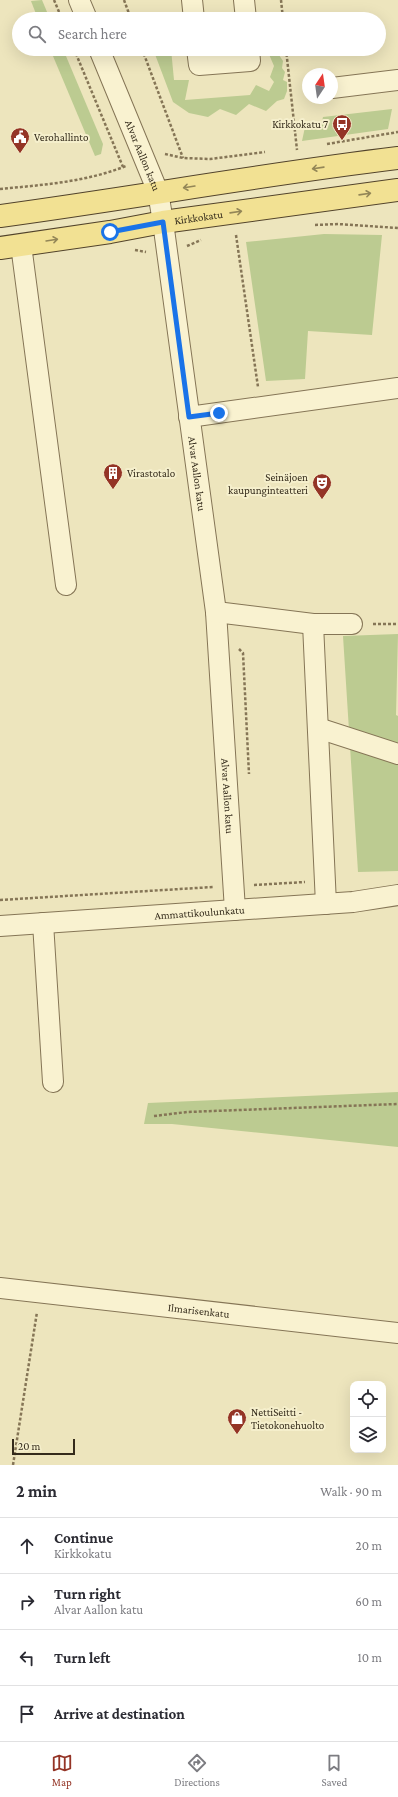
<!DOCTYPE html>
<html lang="en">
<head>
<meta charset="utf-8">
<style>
	body { margin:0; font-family:"Crimson Pro",serif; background:#f7f7f7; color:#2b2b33 }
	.controls { position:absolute; right:12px; bottom:12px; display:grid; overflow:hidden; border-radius:8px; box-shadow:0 4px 16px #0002 }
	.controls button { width:36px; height:36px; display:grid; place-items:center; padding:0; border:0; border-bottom:1px solid #e1e1e2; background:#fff; color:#2b2b33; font:20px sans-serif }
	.compass { position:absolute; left:302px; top:68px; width:36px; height:36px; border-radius:50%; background:#fff; box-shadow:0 4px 16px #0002; rotate:13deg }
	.scale { position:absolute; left:12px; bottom:10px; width:63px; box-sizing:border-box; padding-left:4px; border:2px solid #342b1b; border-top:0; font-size:11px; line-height:14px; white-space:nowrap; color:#342b1b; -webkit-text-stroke:3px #f5efcc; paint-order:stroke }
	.stop { position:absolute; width:12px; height:12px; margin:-9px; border:3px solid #1a73e8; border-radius:50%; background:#fff }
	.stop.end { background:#1a73e8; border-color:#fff; box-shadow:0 1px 4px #0008 }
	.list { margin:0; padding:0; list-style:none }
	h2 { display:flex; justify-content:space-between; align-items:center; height:52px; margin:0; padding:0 16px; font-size:17px }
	h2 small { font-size:13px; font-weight:400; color:#7c7c81 }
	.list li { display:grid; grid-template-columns:26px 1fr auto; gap:12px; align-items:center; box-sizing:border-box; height:56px; padding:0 16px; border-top:1px solid #e1e1e2 }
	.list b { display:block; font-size:15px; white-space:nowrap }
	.list p { margin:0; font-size:13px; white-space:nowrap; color:#7c7c81 }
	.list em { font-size:13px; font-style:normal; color:#7c7c81 }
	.icon { flex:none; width:22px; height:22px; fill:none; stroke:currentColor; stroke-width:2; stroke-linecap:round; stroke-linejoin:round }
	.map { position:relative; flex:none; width:398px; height:1465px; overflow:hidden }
	.search { position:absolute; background:#fff; box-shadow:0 4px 16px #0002; left:12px; right:12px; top:12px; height:44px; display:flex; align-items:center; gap:10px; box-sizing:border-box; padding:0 14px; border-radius:22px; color:#7c7c81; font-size:15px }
	.sheet { height:276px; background:#fff }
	nav { display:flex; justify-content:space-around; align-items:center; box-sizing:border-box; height:56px; border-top:1px solid #e1e1e2; background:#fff; font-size:11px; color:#7c7c81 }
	nav a { display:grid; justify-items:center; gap:2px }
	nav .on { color:#943426 }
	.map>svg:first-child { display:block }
	.green { fill:#bccb91 }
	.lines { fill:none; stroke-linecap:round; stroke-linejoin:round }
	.minor-casing { stroke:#857556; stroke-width:22 }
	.major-casing { stroke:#52432b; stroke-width:24 }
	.path { stroke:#857556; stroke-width:2.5; stroke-dasharray:3 2; stroke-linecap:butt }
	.minor { stroke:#f9f2d0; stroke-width:20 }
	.major { stroke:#f2e193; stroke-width:22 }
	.oneway { stroke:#938657 }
	.route { stroke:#1a73e8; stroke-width:5 }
	.labels { text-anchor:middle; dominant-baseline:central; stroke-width:4; stroke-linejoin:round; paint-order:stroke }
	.poi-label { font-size:11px; fill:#342b1b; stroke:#f5efcc; text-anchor:start }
	.street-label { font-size:11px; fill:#342b1b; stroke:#f5efcc }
</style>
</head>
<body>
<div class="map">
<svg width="398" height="1465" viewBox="0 0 398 1465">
	<rect width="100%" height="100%" fill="#ede5bd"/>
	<!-- green -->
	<g class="green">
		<polygon points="42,0 50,19 38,19 31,1"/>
		<polygon points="50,49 63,49 103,144 101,154 95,156"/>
		<polygon points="153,49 171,49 174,80 189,80 185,100 250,95 256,85 269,91 274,82 270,77 274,66 268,52 269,49 278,49 277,52 283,61 282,68 285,72 283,80 287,82 287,91 284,99 277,101 266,111 249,104 236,115 220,109 208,117 189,113 173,102"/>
		<polygon points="392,109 388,129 302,141 305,127 321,125 323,117"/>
		<polygon points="324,234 382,235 372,335 308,331 305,379 266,381 246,242"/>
		<polygon points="398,634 396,715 398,716 398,871 358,872 343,636"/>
		<polygon points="398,1092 398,1147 172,1124 144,1124 148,1103"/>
	</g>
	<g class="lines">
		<!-- minor casing -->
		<g class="minor-casing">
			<g id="minor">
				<polyline points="79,0 87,19"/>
				<polyline points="192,0 194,19"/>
				<polyline points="244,0 246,19"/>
				<path id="s1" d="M99,49l59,143 5,30 53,390 19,298"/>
				<polyline points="197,49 199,65 250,61 249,49"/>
				<polyline points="332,88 398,80"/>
				<polyline points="21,245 66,585"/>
				<polyline points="189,417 398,388"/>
				<polyline points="216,612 313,624 352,624"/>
				<polyline points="313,624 326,904"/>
				<polyline points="318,728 398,754"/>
				<polyline points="43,923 53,1082"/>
				<path id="s2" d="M0,926l353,-24 45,-7"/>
				<path id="s3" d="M0,1288l398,45"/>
			</g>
		</g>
		<!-- major casing -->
		<g class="major-casing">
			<g id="major">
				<path d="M0,216c133,-18 265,-42 398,-58"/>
				<path id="s4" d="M0,248l110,-16 53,-10 235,-32"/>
			</g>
		</g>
		<!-- path -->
		<g class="path">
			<polyline points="54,0 62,19"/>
			<polyline points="124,0 131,19"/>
			<polyline points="281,0 283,19"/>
			<polyline points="74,49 123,167"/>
			<polyline points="142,49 183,158"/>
			<polyline points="286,49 297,150"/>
			<polyline points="327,144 398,132"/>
			<polyline points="165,154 183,158 210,159 265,152"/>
			<path d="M0,189c42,-4 86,-7 126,-23"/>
			<polyline points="315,225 338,224 398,228"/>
			<polyline points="236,235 258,387"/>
			<polyline points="187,246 201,240"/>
			<polyline points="135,250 146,252"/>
			<polyline points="373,624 398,624"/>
			<polyline points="239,649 243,653 249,774"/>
			<polyline points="254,885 305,882"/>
			<polyline points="0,900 213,887"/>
			<polyline points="154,1116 187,1112 398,1104"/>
			<polyline points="13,1465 37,1312"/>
		</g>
		<!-- minor -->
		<use href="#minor" class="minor"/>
		<!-- major -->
		<use href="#major" class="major"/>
	</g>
	<!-- one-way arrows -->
	<defs><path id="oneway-shaft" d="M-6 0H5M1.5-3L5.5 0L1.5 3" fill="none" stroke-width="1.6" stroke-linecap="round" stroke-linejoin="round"/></defs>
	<g class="oneway">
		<use href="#oneway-shaft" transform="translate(318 168) rotate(172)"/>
		<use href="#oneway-shaft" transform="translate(189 187) rotate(171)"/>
		<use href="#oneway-shaft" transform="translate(365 194) rotate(-8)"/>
		<use href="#oneway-shaft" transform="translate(236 212) rotate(-8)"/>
		<use href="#oneway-shaft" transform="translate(52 240) rotate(-9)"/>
	</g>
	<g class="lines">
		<!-- route -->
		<polyline class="route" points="110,232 163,222 189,417 219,413"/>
	</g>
	<!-- icons -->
	<defs>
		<g id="bus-pin" transform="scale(1)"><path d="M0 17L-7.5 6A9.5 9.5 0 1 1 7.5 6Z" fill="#943426" stroke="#f5efcc"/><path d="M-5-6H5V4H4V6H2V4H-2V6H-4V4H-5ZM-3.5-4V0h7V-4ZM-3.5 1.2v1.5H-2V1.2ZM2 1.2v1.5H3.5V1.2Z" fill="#fff"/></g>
		<g id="civic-pin" transform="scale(1)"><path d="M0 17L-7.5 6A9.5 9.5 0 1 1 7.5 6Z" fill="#943426" stroke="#f5efcc"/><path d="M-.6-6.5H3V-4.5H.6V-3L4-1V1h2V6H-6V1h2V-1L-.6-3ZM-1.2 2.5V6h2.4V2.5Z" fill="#fff"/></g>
		<g id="building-pin" transform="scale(1)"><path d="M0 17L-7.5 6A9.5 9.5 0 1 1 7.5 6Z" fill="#943426" stroke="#f5efcc"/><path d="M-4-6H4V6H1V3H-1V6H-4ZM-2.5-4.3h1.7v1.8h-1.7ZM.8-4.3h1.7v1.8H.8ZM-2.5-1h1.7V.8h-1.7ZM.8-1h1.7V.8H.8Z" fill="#fff"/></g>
		<g id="theatre-pin" transform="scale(1)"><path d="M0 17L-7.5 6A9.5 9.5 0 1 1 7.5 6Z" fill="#943426" stroke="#f5efcc"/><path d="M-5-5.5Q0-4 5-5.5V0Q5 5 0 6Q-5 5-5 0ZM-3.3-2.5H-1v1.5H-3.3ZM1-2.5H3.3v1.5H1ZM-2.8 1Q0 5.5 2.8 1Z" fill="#fff"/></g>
		<g id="shop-pin" transform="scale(1)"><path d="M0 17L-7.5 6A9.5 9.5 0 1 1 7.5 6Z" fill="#943426" stroke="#f5efcc"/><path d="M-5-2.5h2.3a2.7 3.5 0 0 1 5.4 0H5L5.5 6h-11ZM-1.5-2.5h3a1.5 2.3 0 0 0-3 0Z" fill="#fff"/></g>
	</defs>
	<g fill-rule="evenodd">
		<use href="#bus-pin" x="342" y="124"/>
		<use href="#civic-pin" x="20" y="137"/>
		<use href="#building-pin" x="113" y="473"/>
		<use href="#theatre-pin" x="322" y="483"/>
		<use href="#shop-pin" x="237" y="1418"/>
	</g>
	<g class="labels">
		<!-- poi labels -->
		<g class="poi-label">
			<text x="328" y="124" text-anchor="end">Kirkkokatu 7</text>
			<text x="34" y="137">Verohallinto</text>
			<text x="127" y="473">Virastotalo</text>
			<text x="308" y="477" text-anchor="end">Seinäjoen<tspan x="308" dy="13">kaupunginteatteri</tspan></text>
			<text x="251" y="1412">NettiSeitti -<tspan x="251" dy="13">Tietokonehuolto</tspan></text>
		</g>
		<!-- street labels -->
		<g class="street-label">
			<text stroke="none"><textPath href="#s1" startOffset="115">Alvar Aallon katu</textPath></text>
			<text stroke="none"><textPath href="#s4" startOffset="201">Kirkkokatu</textPath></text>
			<text stroke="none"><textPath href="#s1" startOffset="439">Alvar Aallon katu</textPath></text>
			<text stroke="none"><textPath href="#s1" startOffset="763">Alvar Aallon katu</textPath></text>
			<text stroke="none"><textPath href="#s2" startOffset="200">Ammattikoulunkatu</textPath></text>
			<text stroke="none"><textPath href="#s3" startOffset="200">Ilmarisenkatu</textPath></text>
		</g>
	</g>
</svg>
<div class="controls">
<button><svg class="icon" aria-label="locate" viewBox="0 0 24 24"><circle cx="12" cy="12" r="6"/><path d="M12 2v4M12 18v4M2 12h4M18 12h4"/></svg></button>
<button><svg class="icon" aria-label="layers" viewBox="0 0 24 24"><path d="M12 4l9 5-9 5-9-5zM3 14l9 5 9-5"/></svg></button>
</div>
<svg class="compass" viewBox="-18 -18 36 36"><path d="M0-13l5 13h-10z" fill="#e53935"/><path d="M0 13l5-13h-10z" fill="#7c7c81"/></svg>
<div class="scale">20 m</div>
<div class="stop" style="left:110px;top:232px"></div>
<div class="stop end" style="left:219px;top:413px"></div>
<div class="search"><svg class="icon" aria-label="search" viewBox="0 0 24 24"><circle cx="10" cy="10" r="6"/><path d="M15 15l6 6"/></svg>Search here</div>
</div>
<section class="sheet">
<h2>2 min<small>Walk · 90 m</small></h2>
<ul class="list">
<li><svg class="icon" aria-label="ahead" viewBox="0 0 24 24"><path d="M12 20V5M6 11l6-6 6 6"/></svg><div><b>Continue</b><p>Kirkkokatu</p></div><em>20 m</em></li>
<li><svg class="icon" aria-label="right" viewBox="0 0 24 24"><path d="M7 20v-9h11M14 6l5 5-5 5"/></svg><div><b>Turn right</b><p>Alvar Aallon katu</p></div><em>60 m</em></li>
<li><svg class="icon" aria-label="left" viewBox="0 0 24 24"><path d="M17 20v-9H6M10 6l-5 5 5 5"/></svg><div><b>Turn left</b></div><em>10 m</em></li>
<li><svg class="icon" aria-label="arrive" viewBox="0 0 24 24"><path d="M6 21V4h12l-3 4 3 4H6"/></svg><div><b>Arrive at destination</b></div></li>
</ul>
</section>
<nav>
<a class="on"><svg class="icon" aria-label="map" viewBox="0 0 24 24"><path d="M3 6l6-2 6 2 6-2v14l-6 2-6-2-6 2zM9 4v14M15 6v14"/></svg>Map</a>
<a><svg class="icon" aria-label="directions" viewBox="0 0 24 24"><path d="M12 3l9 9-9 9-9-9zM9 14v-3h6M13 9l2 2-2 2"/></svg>Directions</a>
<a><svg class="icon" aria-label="saved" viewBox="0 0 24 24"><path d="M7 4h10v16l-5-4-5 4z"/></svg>Saved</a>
</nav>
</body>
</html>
